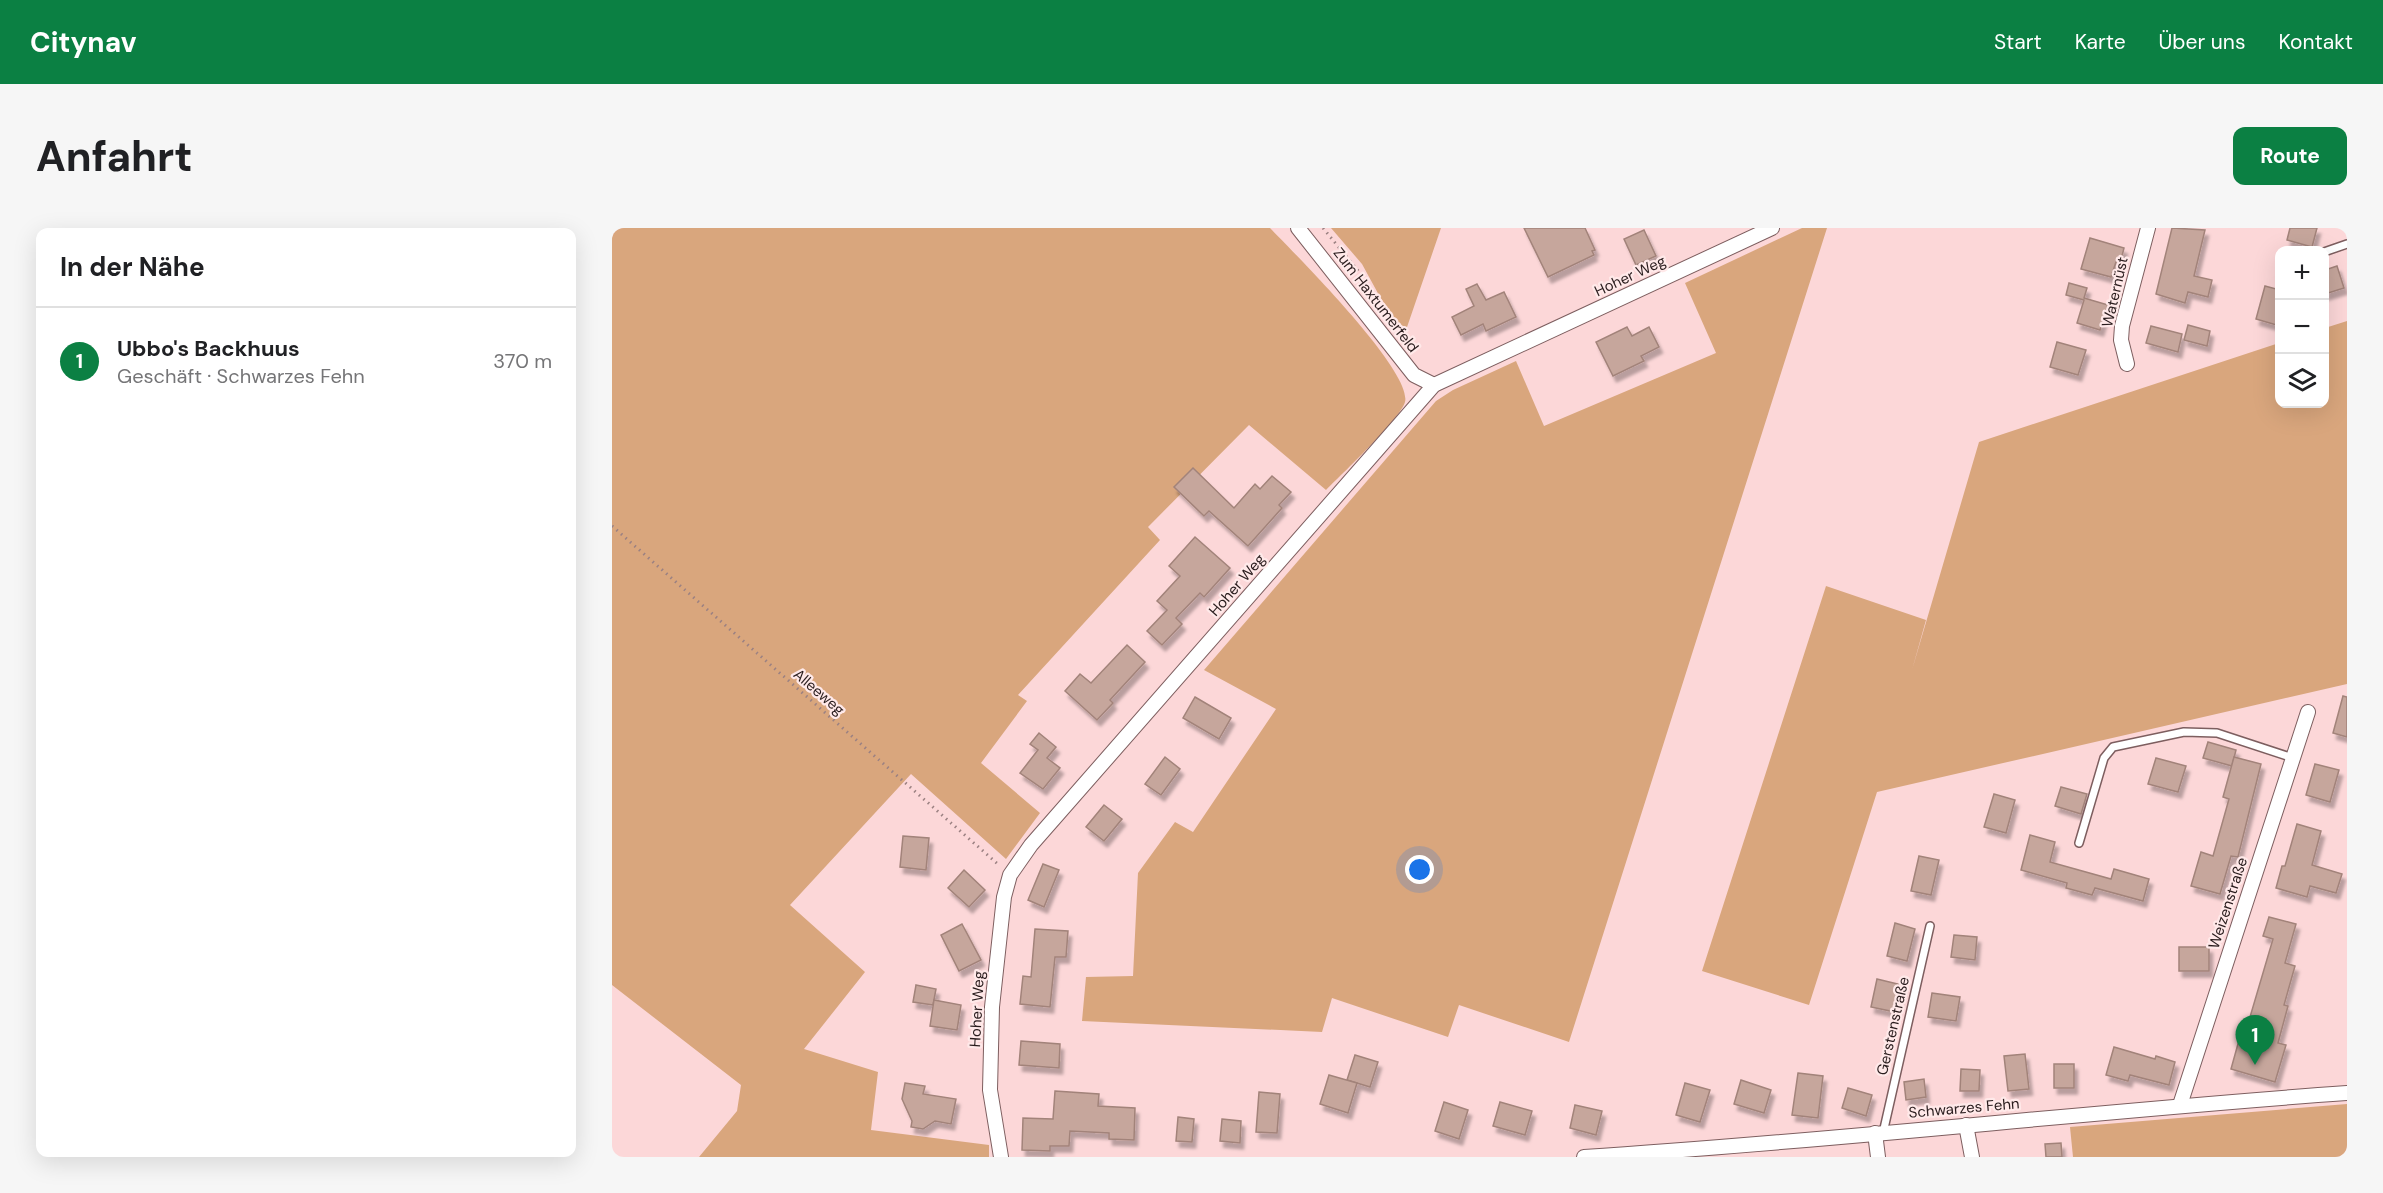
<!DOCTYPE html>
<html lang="de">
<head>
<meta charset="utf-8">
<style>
	body { margin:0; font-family:"DM Sans",sans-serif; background:#f6f6f6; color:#202124 }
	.controls { position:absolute; right:18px; top:18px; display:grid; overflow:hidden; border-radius:12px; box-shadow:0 6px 24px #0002 }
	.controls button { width:54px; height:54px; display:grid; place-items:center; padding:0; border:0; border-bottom:2px solid #e0e0e0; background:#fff; color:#202124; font:30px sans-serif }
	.you { position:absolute; left:808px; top:642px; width:21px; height:21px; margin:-15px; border:4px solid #fff; border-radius:50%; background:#1a73e8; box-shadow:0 0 0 9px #1a73e833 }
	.badge { display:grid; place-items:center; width:39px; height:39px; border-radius:50%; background:#0b8043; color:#fff; font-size:20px; font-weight:700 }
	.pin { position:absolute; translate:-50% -50px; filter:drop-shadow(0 2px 3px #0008) }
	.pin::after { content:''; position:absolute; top:32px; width:21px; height:18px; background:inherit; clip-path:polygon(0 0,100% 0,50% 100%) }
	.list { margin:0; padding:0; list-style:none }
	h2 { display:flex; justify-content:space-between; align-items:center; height:78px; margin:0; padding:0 24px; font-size:26px }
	h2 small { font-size:20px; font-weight:400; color:#757577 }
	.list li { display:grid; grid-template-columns:39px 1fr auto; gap:18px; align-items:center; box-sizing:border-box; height:108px; padding:0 24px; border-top:2px solid #e0e0e0 }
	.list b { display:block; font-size:22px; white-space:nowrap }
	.list p { margin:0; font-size:20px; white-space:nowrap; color:#757577 }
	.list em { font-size:20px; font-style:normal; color:#757577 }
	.icon { flex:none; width:33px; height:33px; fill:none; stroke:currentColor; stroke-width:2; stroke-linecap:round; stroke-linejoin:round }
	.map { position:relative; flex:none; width:1735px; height:929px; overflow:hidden; border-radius:12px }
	header { display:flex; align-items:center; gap:36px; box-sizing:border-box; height:84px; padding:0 30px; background:#0b8043; color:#fff }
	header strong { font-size:28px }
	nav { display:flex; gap:33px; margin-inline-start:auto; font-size:21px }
	.intro { display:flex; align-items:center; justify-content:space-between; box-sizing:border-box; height:144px; padding:0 36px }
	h1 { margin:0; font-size:42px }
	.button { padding:15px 27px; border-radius:12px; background:#0b8043; color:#fff; font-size:21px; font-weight:700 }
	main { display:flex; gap:36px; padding:0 36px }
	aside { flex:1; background:#fff; border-radius:12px; box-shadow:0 6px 24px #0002 }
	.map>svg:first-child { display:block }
	.green { fill:#d9a67d }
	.building { fill:#c6a69c; stroke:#a2837a; stroke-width:1.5; filter:url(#shadow) }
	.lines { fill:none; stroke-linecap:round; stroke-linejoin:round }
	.lane-casing { stroke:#7d5e5f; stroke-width:10 }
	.street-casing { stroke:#7d5e5f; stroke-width:16 }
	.path { stroke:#9b8182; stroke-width:3; stroke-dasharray:1.5 4.5; stroke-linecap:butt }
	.lane { stroke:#fff; stroke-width:7 }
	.street { stroke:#fff; stroke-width:14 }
	.labels { text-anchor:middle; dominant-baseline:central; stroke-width:4.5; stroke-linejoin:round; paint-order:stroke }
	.street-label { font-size:15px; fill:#291c1d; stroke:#ffe9e9 }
</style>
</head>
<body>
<header>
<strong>Citynav</strong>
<nav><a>Start</a><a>Karte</a><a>Über uns</a><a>Kontakt</a></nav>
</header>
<div class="intro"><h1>Anfahrt</h1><a class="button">Route</a></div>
<main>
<aside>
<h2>In der Nähe<small></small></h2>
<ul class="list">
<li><span class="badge">1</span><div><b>Ubbo's Backhuus</b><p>Geschäft · Schwarzes Fehn</p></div><em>370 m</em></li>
</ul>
</aside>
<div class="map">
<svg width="1735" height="929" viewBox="0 0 1735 929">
	<defs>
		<filter id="shadow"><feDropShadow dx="3.5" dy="6" stdDeviation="1.5" flood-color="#0004"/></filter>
	</defs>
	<rect width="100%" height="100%" fill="#fcd7d8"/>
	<!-- green -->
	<g class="green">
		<path d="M0,0h658c24,25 143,143 135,174 -5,17 -64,73 -79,88l-77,-65 -101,102 12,13 -142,155 9,6 -46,62 59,50 -34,46 -95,-85 -121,131 75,67 -61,77 74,23 -7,58 118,15v12h-290l38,-46 4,-26 -129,-100z"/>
		<polygon points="719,0 829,0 793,105 768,69 750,36"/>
		<polygon points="1190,0 1215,0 957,814 847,777 836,809 720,770 710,804 470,793 474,749 521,748 526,645 563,594 581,604 664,481 592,442 824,173 841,162 904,133 932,198 1104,125 1073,55"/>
		<polygon points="1735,93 1735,456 1265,564 1197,777 1090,743 1214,358 1314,392 1300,442 1367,214 1667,115 1668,176 1712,176 1713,100"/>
		<polygon points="1735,876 1735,929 1461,929 1458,899"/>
	</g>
	<!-- building -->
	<g class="building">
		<polygon points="912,0 973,0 983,22 980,23 982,27 936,49"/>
		<polygon points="1560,0 1593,2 1582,48 1600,52 1596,69 1576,64 1573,75 1544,66"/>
		<polygon points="1678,0 1705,0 1700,19 1675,12"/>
		<polygon points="1032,2 1044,28 1024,37 1012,11"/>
		<polygon points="1478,10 1512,20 1509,32 1505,31 1499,49 1469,41"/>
		<polygon points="1725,38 1732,60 1713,66 1713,42"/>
		<polygon points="1457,55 1475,60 1472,70 1496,77 1488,102 1465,95 1472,72 1454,67"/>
		<polygon points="865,56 874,72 892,64 904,89 874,103 871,96 849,107 840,89 862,78 854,61"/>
		<polygon points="1653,58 1668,62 1668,98 1644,91"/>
		<polygon points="1576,97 1598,103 1595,118 1572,112"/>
		<polygon points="1539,98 1570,106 1566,124 1534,115"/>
		<polygon points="1015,99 1020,108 1037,99 1047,119 1029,128 1032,133 1001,148 984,114"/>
		<polygon points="1445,114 1474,122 1466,147 1438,139"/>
		<polygon points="581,240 622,280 643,256 648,261 660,248 679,264 667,277 670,280 636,318 597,283 592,288 562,259"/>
		<polygon points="583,309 618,340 592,369 588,365 564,390 570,396 550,417 535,403 555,382 545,373 568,348 557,338"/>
		<polygon points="515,417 533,434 498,472 501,475 485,492 453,463 468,446 479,455"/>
		<polygon points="1731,468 1735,469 1735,509 1721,505"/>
		<polygon points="583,469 619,490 607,511 571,490"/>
		<polygon points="427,505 444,519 435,530 448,540 431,561 408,545 426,522 418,516"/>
		<polygon points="1596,514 1624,522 1620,538 1591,530"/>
		<polygon points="553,529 568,541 549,567 533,556"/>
		<polygon points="1622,529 1649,536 1626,629 1619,628 1608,666 1579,658 1589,624 1601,628 1617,571 1611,569"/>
		<polygon points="1544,530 1574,538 1566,564 1536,556"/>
		<polygon points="1703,536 1727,542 1718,574 1694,567"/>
		<polygon points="1449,559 1475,566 1469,586 1443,578"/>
		<polygon points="1382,566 1403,572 1394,605 1372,599"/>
		<polygon points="492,577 510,591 492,613 474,599"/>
		<polygon points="1685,596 1709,603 1700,637 1730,646 1724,665 1698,658 1695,669 1664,660 1670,638 1673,638"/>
		<polygon points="1418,607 1443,614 1438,634 1499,651 1502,641 1537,651 1531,673 1483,660 1480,667 1454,660 1455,655 1409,642"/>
		<polygon points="291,608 317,610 314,642 288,639"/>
		<polygon points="1307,628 1327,632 1319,667 1299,663"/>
		<polygon points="431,636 447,642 432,679 416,672"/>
		<polygon points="352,642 373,662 357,679 336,660"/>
		<polygon points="1657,689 1684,696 1673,735 1683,738 1672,777 1676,778 1666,815 1674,817 1663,854 1619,841 1629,805 1633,806 1661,711 1651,708"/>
		<polygon points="1283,695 1303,701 1295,733 1275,728"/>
		<polygon points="350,696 369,732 347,743 329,707"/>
		<polygon points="423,701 456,703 454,729 443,729 438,779 408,776 411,748 419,749"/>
		<polygon points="1342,707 1365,709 1363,732 1339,729"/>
		<rect x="1567" y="719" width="30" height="24"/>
		<polygon points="1265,751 1290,757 1283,784 1259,779"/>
		<polygon points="304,757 324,761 321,777 301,774"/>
		<polygon points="1320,765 1348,769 1344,793 1316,789"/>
		<polygon points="322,772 349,777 345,802 318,798"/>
		<polygon points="409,813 448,816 447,840 407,837"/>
		<polygon points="1502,819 1543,831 1544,828 1563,834 1557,857 1518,847 1516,853 1494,847"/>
		<polygon points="1413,826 1417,861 1396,863 1392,828"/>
		<polygon points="743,827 766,834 758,859 735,852"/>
		<rect x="1442" y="836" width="20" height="24"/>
		<polygon points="1349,841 1368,842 1367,863 1348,863"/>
		<polygon points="1186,845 1211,848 1206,890 1180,887"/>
		<polygon points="717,847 745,855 736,885 708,876"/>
		<polygon points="1312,851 1314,869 1294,872 1292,854"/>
		<polygon points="1129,852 1159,862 1152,885 1122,876"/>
		<polygon points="293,855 313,858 311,866 344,871 339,896 323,893 311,901 299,899 300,893 290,871"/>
		<polygon points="1073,855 1098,862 1088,894 1064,887"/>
		<polygon points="1236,860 1260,867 1254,888 1230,880"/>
		<polygon points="443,863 487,866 486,878 523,880 522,912 497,911 497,905 458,903 457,918 438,918 438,923 410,922 411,890 441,891"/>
		<polygon points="647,864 668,866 665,905 644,904"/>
		<polygon points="832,874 856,882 847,911 823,903"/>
		<polygon points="888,874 920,883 913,907 881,898"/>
		<polygon points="963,877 990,883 984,907 958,900"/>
		<polygon points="566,889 582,891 580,914 564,913"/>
		<polygon points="610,891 629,893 628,915 608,913"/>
		<polygon points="1449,915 1450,929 1434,929 1433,916"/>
	</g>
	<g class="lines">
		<!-- lane casing -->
		<g class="lane-casing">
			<g id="lane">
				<polyline points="1712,24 1735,16"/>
				<polyline points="1467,615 1492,530 1501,519 1572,504 1605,505 1681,530"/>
				<polyline points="1271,905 1318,698"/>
			</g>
		</g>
		<!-- street casing -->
		<g class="street-casing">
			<g id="street">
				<polyline points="686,0 802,147 822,157"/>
				<polyline points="1515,136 1509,112 1510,98 1536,0"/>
				<polyline points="1568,877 1696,484"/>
				<polyline points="1354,897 1360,929"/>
				<polyline points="1263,905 1266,929"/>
				<polyline points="389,929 378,862 380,779 392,669 398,647 419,617 822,157 1160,0"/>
				<path d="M972,929c254,-16 508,-46 763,-64"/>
			</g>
		</g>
		<!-- path -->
		<g class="path">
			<polyline points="711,0 752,50 759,68"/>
			<polyline points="0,298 387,637"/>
		</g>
		<!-- lane -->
		<use href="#lane" class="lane"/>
		<!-- street -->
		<use href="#street" class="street"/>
	</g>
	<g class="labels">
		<!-- street labels -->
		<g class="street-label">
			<text transform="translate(1018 48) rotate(-25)">Hoher Weg</text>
			<text transform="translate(1503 64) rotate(-77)">Waternüst</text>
			<text transform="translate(764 72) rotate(52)">Zum Haxtumerfeld</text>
			<text transform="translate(625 357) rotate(-49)">Hoher Weg</text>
			<text transform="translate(207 464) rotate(41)">Alleeweg</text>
			<text transform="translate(1616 675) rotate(-72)">Weizenstraße</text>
			<text transform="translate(365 781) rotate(-87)">Hoher Weg</text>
			<text transform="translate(1281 798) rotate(-77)">Gerstenstraße</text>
			<text transform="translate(1352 880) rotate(-5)">Schwarzes Fehn</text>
		</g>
	</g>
</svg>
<div class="controls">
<button>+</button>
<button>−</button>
<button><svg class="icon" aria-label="layers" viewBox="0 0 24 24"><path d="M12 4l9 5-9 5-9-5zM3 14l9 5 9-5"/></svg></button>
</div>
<div class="you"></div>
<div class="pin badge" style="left:1643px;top:837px">1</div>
</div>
</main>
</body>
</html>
